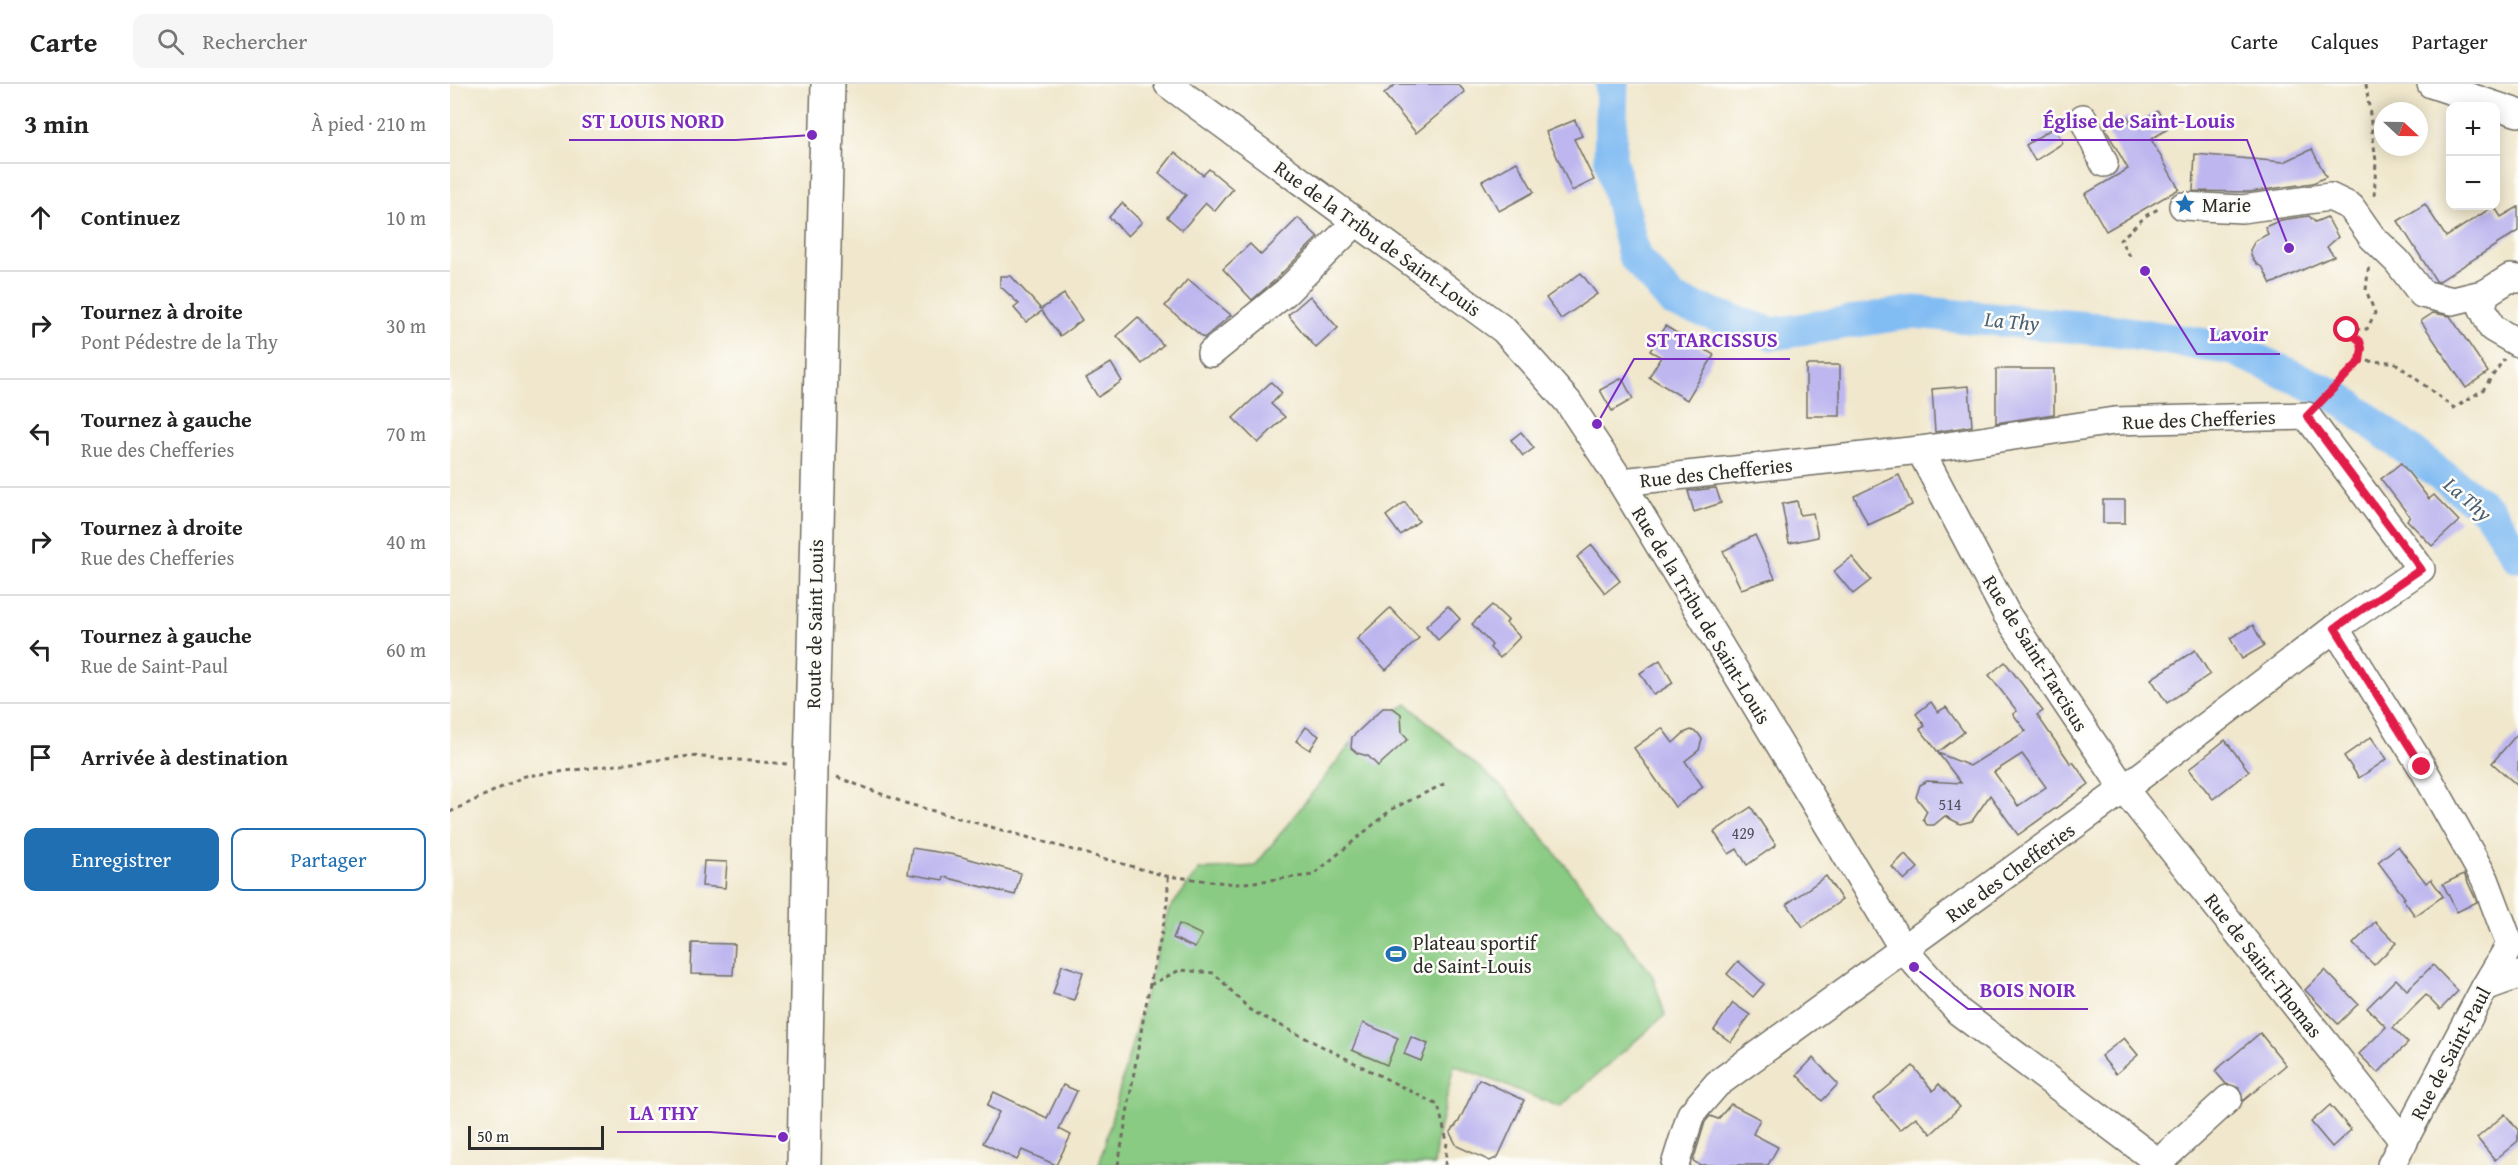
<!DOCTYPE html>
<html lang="fr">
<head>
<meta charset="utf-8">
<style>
	body { margin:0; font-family:"Gentium Book Plus",serif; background:#f6f6f6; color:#222 }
	.controls { position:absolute; right:18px; top:18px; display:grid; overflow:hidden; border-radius:12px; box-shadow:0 3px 15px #0003 }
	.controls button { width:54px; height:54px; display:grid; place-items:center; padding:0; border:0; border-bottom:2px solid #e0e0e0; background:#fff; color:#222; font:30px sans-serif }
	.compass { position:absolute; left:1924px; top:18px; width:54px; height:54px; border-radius:50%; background:#fff; box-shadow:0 3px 15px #0003; rotate:112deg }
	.scale { position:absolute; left:18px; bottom:15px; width:136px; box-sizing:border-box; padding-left:6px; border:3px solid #2b2b2b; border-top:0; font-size:16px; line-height:21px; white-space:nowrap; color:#2b2b2b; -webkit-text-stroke:4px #fdfcf7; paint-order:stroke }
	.stop { position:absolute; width:18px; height:18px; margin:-14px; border:4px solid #e11d48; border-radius:50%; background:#fff }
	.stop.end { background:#e11d48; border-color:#fff; box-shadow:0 2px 6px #0008 }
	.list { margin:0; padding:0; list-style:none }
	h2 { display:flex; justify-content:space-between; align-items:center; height:78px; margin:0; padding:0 24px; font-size:26px }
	h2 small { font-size:20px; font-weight:400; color:#767676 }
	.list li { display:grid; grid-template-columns:39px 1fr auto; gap:18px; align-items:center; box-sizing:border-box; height:108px; padding:0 24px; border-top:2px solid #e0e0e0 }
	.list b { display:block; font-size:22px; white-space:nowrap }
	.list p { margin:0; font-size:20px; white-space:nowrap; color:#767676 }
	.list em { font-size:20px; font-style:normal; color:#767676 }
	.actions { display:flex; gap:12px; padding:18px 24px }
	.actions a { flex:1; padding:14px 0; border:2px solid #1f6fb2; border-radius:12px; text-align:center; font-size:21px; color:#1f6fb2 }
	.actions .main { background:#1f6fb2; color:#fff }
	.icon { flex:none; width:33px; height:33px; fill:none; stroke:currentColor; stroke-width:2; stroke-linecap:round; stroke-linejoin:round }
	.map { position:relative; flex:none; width:2068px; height:1081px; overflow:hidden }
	header { display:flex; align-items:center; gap:36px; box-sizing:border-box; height:84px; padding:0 30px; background:#fff; border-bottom:2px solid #e0e0e0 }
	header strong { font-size:28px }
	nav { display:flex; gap:33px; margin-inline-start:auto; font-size:21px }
	.search { width:420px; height:54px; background:#f6f6f6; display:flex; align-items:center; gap:15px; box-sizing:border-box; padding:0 21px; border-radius:12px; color:#767676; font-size:22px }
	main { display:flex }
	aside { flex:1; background:#fff }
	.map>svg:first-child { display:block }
	.green { fill:#8acb83; stroke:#5a7b57; stroke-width:1.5 }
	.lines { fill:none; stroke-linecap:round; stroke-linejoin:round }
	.river { stroke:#81bcf3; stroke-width:33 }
	.building { fill:#beb7ef; fill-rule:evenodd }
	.minor-casing { stroke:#706d63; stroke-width:30 }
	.major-casing { stroke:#706d63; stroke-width:36 }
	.path { stroke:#706d63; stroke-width:3; stroke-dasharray:4.5 4.5; stroke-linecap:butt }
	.minor { stroke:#fff; stroke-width:27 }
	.major { stroke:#fff; stroke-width:33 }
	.route { stroke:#e11d48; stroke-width:8 }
	.labels { text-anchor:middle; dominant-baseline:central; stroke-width:5; stroke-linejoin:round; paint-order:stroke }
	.number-label { font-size:16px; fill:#504e5c }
	.poi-label { font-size:20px; fill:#2b2b2b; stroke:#fdfcf7; text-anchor:start }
	.street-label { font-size:20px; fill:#2b2b2b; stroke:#fdfcf7 }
	.water-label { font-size:21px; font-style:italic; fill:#495e71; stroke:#fdfcf7 }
	.leader { fill:none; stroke:#7b2cbf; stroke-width:2 }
	.callout-dot { fill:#7b2cbf; stroke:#fdfcf7; stroke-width:2 }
	.callout-label { font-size:21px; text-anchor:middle; font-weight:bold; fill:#7b2cbf; stroke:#fdfcf7; stroke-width:5; stroke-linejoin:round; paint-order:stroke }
</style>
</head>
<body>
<header>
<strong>Carte</strong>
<div class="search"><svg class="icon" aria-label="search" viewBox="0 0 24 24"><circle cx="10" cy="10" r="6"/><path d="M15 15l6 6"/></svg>Rechercher</div>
<nav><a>Carte</a><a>Calques</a><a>Partager</a></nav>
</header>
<main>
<aside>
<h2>3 min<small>À pied · 210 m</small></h2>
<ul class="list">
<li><svg class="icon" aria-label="ahead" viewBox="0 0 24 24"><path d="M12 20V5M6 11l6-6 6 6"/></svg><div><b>Continuez</b></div><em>10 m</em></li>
<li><svg class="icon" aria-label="right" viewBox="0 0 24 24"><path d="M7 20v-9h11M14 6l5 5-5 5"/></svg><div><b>Tournez à droite</b><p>Pont Pédestre de la Thy</p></div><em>30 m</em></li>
<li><svg class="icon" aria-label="left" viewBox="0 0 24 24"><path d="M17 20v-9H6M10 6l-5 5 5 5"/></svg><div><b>Tournez à gauche</b><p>Rue des Chefferies</p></div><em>70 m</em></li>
<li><svg class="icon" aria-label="right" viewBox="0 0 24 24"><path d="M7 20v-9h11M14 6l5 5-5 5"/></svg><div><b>Tournez à droite</b><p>Rue des Chefferies</p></div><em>40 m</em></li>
<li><svg class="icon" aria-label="left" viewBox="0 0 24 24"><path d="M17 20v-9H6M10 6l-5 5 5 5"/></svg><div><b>Tournez à gauche</b><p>Rue de Saint-Paul</p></div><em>60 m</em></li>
<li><svg class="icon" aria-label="arrive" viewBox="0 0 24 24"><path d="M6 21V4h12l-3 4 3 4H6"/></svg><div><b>Arrivée à destination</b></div></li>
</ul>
<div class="actions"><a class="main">Enregistrer</a><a>Partager</a></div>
</aside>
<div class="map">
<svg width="2068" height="1081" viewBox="0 0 2068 1081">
	<rect width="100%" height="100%" fill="#fdfcf7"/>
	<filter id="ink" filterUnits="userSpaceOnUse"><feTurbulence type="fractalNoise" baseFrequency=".0167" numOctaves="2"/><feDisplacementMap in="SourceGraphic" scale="12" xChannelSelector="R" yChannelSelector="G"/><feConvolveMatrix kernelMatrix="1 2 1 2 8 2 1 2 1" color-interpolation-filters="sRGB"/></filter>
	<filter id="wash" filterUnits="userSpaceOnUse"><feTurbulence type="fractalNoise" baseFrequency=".008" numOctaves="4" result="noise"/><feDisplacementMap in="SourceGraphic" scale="24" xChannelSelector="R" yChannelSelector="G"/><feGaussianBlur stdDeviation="1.35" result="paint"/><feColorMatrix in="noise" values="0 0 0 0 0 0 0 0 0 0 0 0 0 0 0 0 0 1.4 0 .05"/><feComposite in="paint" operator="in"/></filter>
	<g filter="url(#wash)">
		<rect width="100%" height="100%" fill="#f0e7cc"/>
		<!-- green -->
		<polygon class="green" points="957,620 1055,706 1202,890 1215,931 1110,1023 1004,981 987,1055 984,1081 649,1081 718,827 749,786 805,782 907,652"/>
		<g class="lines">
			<!-- river -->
			<polyline class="river" points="1162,0 1160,73 1184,172 1223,217 1323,250 1464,228 1659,246 1783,265 1888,313 2039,427 2068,472"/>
		</g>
		<g id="blocks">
			<!-- building -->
			<g class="building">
				<polygon points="946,0 1008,0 1015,8 966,49 934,10"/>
				<polygon points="1708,27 1718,45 1701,55 1729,105 1656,147 1635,110 1678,85 1655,44 1678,33 1682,42"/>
				<polygon points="1125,36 1132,52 1124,55 1144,96 1122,107 1096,48"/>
				<polygon points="1604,43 1613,59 1585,77 1576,61"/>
				<polygon points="1862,65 1876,93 1863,99 1799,108 1743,107 1745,70 1834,78"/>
				<polygon points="725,68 753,91 759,85 783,105 765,127 756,119 732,146 717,133 736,111 709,89"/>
				<polygon points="1067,78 1084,108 1049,127 1032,97"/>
				<polygon points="672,119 692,138 678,152 659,133"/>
				<polygon points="1975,120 1996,153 2044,122 2051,133 2068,123 2068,147 1988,198 1986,197 1948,137"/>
				<polygon points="1859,132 1865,138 1877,133 1888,153 1877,163 1884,172 1821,200 1813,184 1807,180 1802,174 1800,166 1805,157 1818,150 1815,143 1831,136"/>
				<polygon points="848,134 868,153 825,196 802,216 773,185 800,160 811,171"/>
				<polygon points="1131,189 1147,210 1111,235 1096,214"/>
				<polygon points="550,192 561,192 591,225 614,210 632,236 610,252 592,227 576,238 564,224 569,220 550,202"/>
				<polygon points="738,195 781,231 754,254 715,222"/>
				<polygon points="860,212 888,244 866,264 838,231"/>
				<polygon points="1983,229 2000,232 2038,288 2016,304 1971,237"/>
				<polygon points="688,233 713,261 692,280 667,252"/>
				<polygon points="1215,242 1264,271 1237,316 1199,293 1211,273 1200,267"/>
				<polygon points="661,279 672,297 648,313 636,294"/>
				<rect x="1356" y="281" width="34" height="51"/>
				<polygon points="1546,285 1604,285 1604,330 1546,339"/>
				<polygon points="1172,294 1183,315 1162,327 1150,306"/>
				<polygon points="821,298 832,309 821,320 835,333 808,359 783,334"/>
				<polygon points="1519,302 1522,342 1485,348 1482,305"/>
				<polygon points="1071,348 1084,364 1073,372 1061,356"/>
				<polygon points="1951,379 1979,415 1984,411 2009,437 1982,462 1957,436 1960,433 1931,395"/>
				<polygon points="1449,391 1462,421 1418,441 1404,412"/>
				<polygon points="1266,404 1271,419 1244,428 1238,407"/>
				<rect x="1653" y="416" width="22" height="23"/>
				<polygon points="1347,417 1350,431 1363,429 1368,453 1339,459 1332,420"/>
				<polygon points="955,418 969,437 950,451 936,432"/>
				<polygon points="1305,451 1325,494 1291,505 1273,467"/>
				<polygon points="1142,461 1170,497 1155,509 1127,473"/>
				<polygon points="1402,473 1421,496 1403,510 1384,487"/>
				<polygon points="1042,521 1058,536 1056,539 1070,553 1050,574 1040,564 1042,561 1022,540"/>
				<polygon points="998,522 1010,535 988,556 976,542"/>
				<polygon points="940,524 969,554 936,586 907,555"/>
				<polygon points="1803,541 1814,562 1792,575 1780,554"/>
				<polygon points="1745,566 1760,590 1717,619 1701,595"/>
				<polygon points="1210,576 1223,599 1204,611 1190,589"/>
				<path d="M1555,578l38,49 -6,4 34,49 2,-2 16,22 -71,51 -28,-40 -18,26 -12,3 -15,-8 -11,9h-7l-4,-6 4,-8 -11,-14 4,-12 7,-4 34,2 -23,-30 32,13 56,-35 -13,-17 4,-3 -28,-36zM1572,670l24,33 -28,19 -24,-34z"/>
				<polygon points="1481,618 1488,628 1496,623 1514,648 1488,668 1470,645 1475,642 1466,630"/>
				<polygon points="933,624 943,624 951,630 952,648 958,655 928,682 918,672 907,669 901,664 902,653"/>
				<polygon points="856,643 869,652 860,666 846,657"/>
				<polygon points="1212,644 1223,659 1234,649 1241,646 1248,649 1252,655 1249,666 1235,677 1253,703 1225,723 1184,664"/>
				<polygon points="2068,649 2068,702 2042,679"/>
				<polygon points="1921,653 1937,675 1909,694 1894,672"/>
				<polygon points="1775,656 1799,687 1763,715 1739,685"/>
				<polygon points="1301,723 1326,761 1297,781 1287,765 1279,770 1264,748"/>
				<polygon points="1948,762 1976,799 1981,795 1993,812 1965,832 1953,815 1955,814 1928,778"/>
				<polygon points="462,764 505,771 571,789 565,811 494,793 493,796 458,790"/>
				<polygon points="1455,770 1468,784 1455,796 1442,783"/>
				<polygon points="254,777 277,778 275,804 252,802"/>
				<polygon points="2014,790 2027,818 2007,828 1993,800"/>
				<polygon points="1376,792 1392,816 1353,843 1337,820"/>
				<polygon points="1925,838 1946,859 1924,881 1903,860"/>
				<polygon points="729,840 752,851 745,864 723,854"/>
				<polygon points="242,859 285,860 283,891 241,890"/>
				<polygon points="1288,877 1314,900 1303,913 1277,890"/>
				<polygon points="612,881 633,888 624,916 603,910"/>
				<polygon points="1983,881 2008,907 1990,926 1976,911 1943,944 1958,959 1928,989 1909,970 1936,943 1917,924 1946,895 1957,906"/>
				<polygon points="1875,886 1908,920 1888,940 1855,906"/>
				<polygon points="1283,919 1300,931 1281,958 1264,946"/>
				<polygon points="913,939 948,954 937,981 902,966"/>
				<polygon points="1810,949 1836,981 1793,1017 1789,1004 1776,1000 1765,987"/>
				<polygon points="961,953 978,960 971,977 954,970"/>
				<polygon points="1674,954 1688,971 1666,990 1651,972"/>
				<polygon points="1363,974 1388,1000 1372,1017 1347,991"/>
				<polygon points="1463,982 1483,1007 1489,1000 1510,1023 1481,1050 1466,1033 1450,1046 1423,1015"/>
				<polygon points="1029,995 1074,1016 1048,1073 1040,1077 1007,1062 1000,1049 1009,1037"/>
				<polygon points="613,1001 627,1007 609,1045 621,1051 606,1081 572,1066 567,1076 533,1059 549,1028 537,1022 544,1008 597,1034"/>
				<polygon points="1281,1020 1310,1035 1303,1050 1328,1063 1318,1081 1250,1081 1243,1077 1255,1038 1260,1032 1268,1035"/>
				<polygon points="1880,1021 1901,1046 1882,1063 1861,1038"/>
				<polygon points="2055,1030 2068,1046 2068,1057 2045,1076 2027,1054"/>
			</g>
		</g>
	</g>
	<g filter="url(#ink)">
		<use href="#blocks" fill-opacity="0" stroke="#706d63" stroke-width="1.5"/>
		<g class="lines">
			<!-- minor casing -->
			<g class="minor-casing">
				<g id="minor">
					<polyline points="718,0 1054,246 1118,318 1171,398 1453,865 1509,928 1712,1081"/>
					<polyline points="1981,0 2068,29"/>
					<polyline points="1633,34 1654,79"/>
					<polyline points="1733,122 1792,125 1880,113 1901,123 1922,153 1947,177 1972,210 2003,217 2036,209"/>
					<polyline points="2068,195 2060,194 2036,209 2032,223 2042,244 2068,259"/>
					<polyline points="761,269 836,208 905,139"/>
					<polyline points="1470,366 1557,531 1674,705 1954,1058"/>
					<polyline points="1171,398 1470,366 1664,337 1857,332 1971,485 1885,544 1674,705 1267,1000 1241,1030 1225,1081"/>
					<polyline points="1885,544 1972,683 2035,795 2060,861 2035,903 1941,1081"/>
					<polyline points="2035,903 2068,891"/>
					<polyline points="1709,1078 1778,1015"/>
				</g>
			</g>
			<!-- major casing -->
			<g class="major-casing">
				<polyline id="major" points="354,1081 361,685 378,0"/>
			</g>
			<!-- path -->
			<g class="path">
				<polyline points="1916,0 1926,77 1924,116"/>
				<polyline points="1680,172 1670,156 1697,131 1710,124"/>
				<path d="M1910,277c3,-16 0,-21 -13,-31l20,-1 8,-16 -9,-23 3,-27"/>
				<polyline points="1872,317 1910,277 1944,278 2004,324 2033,306 2054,275"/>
				<polyline points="387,693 455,719 716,792 786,800 863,791 942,725 996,699"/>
				<polyline points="0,728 75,692 240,672 337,680"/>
				<polyline points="700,901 730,886 764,889 800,926 988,1021 997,1057 995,1081"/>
				<path d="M668,1081c11,-60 20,-121 32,-181 8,-35 19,-72 18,-108"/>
			</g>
			<!-- minor -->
			<use href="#minor" class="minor"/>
			<!-- major -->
			<use href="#major" class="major"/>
		</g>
	</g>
	<g class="lines" filter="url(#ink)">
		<!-- route -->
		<polyline class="route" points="1897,246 1910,257 1912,264 1910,277 1857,332 1971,485 1885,544 1972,683"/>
	</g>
	<!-- icons -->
	<defs>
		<g id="sight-bare" transform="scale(1.62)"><path d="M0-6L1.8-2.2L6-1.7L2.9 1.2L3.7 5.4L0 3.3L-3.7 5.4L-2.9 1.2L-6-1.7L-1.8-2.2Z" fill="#1f6fb2" stroke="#fdfcf7" stroke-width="2.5" paint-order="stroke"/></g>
		<g id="stadium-bare" transform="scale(1.62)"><path d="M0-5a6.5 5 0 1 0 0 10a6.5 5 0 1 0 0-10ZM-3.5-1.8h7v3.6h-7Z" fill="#1f6fb2" stroke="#fdfcf7" stroke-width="2.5" paint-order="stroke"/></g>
	</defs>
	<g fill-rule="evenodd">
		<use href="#sight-bare" x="1735" y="120"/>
		<use href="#stadium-bare" x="946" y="870"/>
	</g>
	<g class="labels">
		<!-- number labels -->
		<g class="number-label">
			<text x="1500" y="720">514</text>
			<text x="1293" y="749">429</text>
		</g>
		<!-- poi labels -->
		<g class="poi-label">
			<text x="1752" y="120">Marie</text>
			<text x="963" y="858">Plateau sportif<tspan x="963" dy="23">de Saint-Louis</tspan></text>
		</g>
		<!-- street labels -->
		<g class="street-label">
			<text transform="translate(928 154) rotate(36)">Rue de la Tribu de Saint-Louis</text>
			<text transform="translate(1749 335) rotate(-2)">Rue des Chefferies</text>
			<text transform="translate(1266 388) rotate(-6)">Rue des Chefferies</text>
			<text transform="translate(1252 531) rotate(59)">Rue de la Tribu de Saint-Louis</text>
			<text transform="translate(364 540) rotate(-89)">Route de Saint Louis</text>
			<text transform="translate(1586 569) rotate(58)">Rue de Saint-Tarcisus</text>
			<text transform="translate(1560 788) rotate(-36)">Rue des Chefferies</text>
			<text transform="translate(1814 881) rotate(52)">Rue de Saint-Thomas</text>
			<text transform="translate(2000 969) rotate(-62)">Rue de Saint-Paul</text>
		</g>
		<!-- water labels -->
		<g class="water-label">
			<text transform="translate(1562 237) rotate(5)">La Thy</text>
			<text transform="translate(2018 415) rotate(41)">La Thy</text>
		</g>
	</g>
	<!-- callouts -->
	<path class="leader" d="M1839 164L1797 56H1581M362 51L286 56H119M1695 187L1747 270H1830M1147 340L1184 275H1340M1464 883L1518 925H1638M333 1053L260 1048H167"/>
	<g class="callout-dot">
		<circle cx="1839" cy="164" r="6"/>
		<circle cx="362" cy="51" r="6"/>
		<circle cx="1695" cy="187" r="6"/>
		<circle cx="1147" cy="340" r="6"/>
		<circle cx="1464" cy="883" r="6"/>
		<circle cx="333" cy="1053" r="6"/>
	</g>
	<g class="callout-label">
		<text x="1689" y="44">Église de Saint-Louis</text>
		<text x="203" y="44">ST LOUIS NORD</text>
		<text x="1789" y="257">Lavoir</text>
		<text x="1262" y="263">ST TARCISSUS</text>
		<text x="1578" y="913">BOIS NOIR</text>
		<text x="214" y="1036">LA THY</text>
	</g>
</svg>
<div class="controls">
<button>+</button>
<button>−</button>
</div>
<svg class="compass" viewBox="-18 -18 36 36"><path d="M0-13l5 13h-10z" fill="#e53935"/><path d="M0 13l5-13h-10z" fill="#767676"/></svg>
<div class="scale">50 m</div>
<div class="stop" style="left:1897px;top:246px"></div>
<div class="stop end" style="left:1972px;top:683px"></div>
</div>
</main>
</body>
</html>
